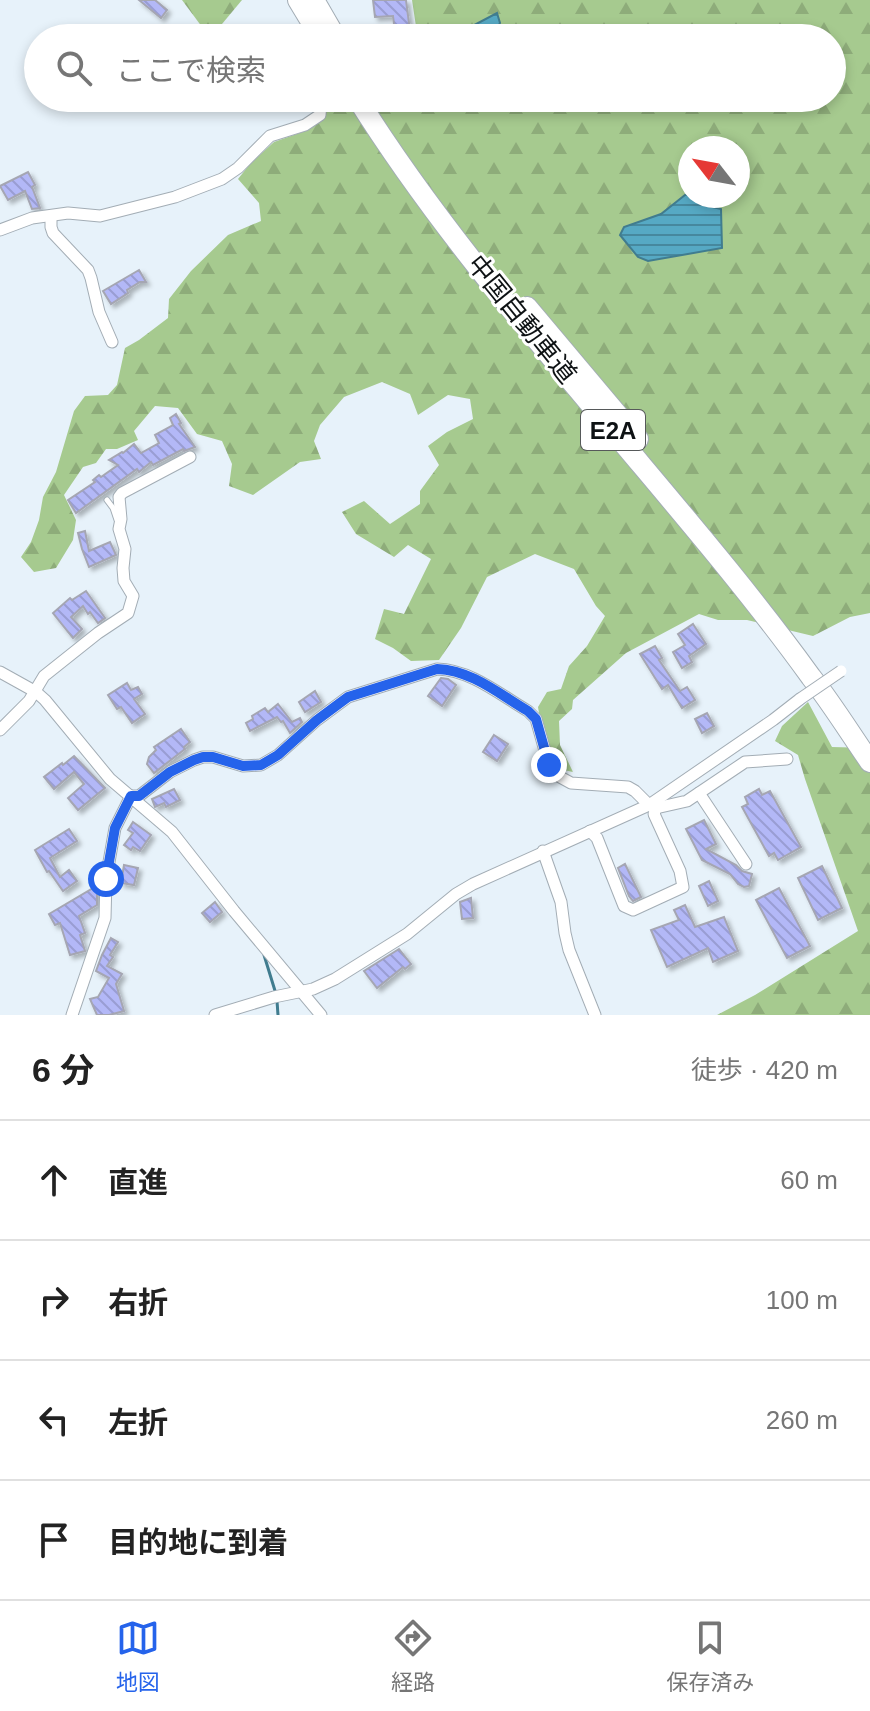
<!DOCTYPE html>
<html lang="ja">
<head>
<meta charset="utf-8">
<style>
	body { margin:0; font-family:Helvetica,"Noto Sans JP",sans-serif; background:#f6f6f6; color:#222 }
	.compass { position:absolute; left:678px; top:136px; width:72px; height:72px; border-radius:50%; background:#fff; box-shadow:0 4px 12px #0003; rotate:301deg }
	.stop { position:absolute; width:24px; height:24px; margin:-18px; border:6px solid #2563eb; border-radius:50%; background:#fff }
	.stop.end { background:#2563eb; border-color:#fff; box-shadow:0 2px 8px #0008 }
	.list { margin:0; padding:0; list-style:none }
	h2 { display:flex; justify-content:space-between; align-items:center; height:104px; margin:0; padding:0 32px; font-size:34px }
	h2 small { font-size:26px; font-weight:400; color:#767676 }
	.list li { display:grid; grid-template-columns:52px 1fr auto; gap:24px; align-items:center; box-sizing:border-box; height:120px; padding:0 32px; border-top:2px solid #e0e0e0 }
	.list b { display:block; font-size:30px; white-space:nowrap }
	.list em { font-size:26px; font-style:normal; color:#767676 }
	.icon { flex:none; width:44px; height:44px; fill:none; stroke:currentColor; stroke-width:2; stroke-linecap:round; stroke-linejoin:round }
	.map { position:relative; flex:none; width:870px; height:1015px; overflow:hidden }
	.search { position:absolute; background:#fff; box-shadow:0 4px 12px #0003; left:24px; right:24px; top:24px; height:88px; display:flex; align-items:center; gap:20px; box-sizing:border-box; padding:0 28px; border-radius:44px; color:#767676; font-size:30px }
	.sheet { height:584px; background:#fff }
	nav { display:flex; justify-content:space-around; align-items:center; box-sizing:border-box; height:112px; border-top:2px solid #e0e0e0; background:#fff; font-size:22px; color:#767676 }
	nav a { display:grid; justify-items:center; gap:4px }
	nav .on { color:#2563eb }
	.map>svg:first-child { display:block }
	.forest { fill:url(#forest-firs); fill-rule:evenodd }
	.water { fill:url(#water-rules); stroke:#407c8f; stroke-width:2 }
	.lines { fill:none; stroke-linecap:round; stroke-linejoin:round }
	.stream { stroke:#407c8f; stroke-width:3 }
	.building { fill:url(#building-back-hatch); stroke:#a5a6b2; stroke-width:2; filter:url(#shadow) }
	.lane-casing { stroke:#a3adb5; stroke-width:7 }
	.street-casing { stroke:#a3adb5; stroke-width:13 }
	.highway-casing { stroke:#a3adb5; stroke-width:22 }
	.lane { stroke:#fff; stroke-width:5 }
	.street { stroke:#fff; stroke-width:11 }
	.highway { stroke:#fff; stroke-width:20 }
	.street-bridge-casing { stroke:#a3adb5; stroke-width:13; stroke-linecap:butt }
	.street-bridge { stroke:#fff; stroke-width:11 }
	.route { stroke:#2563eb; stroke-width:10 }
	.labels { text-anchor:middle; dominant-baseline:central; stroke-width:6; stroke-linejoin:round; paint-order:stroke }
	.shield { fill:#fff; stroke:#56595a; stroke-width:2 }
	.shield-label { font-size:24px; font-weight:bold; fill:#0e1214 }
	.street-label { font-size:26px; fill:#0e1214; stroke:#fff }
</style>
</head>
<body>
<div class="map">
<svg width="870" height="1015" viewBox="0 0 870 1015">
	<defs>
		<pattern id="forest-firs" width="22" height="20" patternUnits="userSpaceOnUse" patternTransform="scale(2)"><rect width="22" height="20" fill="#a6ca8f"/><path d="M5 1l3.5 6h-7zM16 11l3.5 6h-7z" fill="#8eac7a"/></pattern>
		<pattern id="water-rules" width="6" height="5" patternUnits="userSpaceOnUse" patternTransform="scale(2)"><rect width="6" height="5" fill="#56a9c4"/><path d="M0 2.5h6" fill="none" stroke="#46889e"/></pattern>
		<pattern id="building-back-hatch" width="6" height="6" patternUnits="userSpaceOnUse" patternTransform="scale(2)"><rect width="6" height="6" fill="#b3b8f7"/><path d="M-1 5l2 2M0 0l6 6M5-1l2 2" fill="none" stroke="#999dd3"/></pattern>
		<filter id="shadow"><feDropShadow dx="3.5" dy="3.5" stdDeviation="2" flood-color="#0004"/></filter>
	</defs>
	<rect width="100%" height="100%" fill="#e7f2fa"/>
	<!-- forest -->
	<g class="forest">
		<polygon points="182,0 242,0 217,30 205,31"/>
		<path d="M412,0h458v613l-20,4 -37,19 -66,-16h-29l-19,-6 -73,39 -53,47 -1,9 -13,12 1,24 13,27 -18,-4 -10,-18 -7,-43 9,-15 14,-3 8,-23 18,-20 18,-30 -9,-10 -22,-37 -39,-15 -48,23 -26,51 -22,32 -28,1 -18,-13 -18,-9 9,-30 20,5 27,-55 -23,-14 -14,12 -38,-23 -14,-22 22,-11 26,23 30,-20v-13l19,-26 -11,-19 19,-14 26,-13 -3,-20 -22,-4 -30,20 -8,-21 -28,-12 -38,15 -24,28 -6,16 7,18 -21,3 -47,33 -24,-9 3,-22 -10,-23 -25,-7 -19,-26 -23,-2 -21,25 4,9 -21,9h-11l-10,14 -13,4 -19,28 12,25 -3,20 -17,28 -22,4 -13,-15 10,-15 8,-22 4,-23 13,-25 18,-61 11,-15 23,-1 9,-10 8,-37 14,-8 29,-22 1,-19 22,-28 37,-36 33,-14 -2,-18 -21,-24 12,-15 24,-22 31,-11 17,-14 2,-19h508v-60h-427l12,-5zM690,148h48v48h-48z"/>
		<polygon points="808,702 832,747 870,748 870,1015 717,1015 755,995 858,931 805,779 798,755 775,741 782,726"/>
	</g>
	<!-- water -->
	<g class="water">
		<polygon points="497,13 500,23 492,38 463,38 461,32"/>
		<polygon points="690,191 690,196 695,196 704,205 721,209 722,248 648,261 638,257 620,235 624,227 661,214"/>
	</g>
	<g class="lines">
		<!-- stream -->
		<g class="stream">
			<polyline points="264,955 276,994"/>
			<polyline points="277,1001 278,1015"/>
		</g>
	</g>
	<!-- building -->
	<g class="building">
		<polygon points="139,0 155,0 167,10 161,18"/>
		<polygon points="373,0 406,0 410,31 395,33 393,16 375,17"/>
		<polygon points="28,172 35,185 32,187 40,208 32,209 25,191 8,200 0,186"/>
		<polygon points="139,270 146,282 140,282 127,290 128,293 111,304 103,291"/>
		<polygon points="176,414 181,423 179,424 195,447 184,451 183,449 153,465 151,462 139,472 137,469 76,513 68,500 95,482 93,480 99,475 101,477 118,465 109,460 122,452 123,453 134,444 141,453 159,443 155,435 173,425 170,418"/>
		<polygon points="85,531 89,551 110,542 116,555 89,567 82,549 78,533"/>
		<polygon points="86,591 105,618 98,623 90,612 88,614 83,606 71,617 82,629 73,638 53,613 70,598 72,600"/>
		<polygon points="693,624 706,644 689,656 692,662 682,668 673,652 685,645 678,634"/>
		<polygon points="655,646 662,658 659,660 680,691 687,687 695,700 682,708 668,685 662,689 640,654"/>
		<polygon points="441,678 448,679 456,685 442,706 428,696"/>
		<polygon points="127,683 131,690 138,687 142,694 134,699 145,714 132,723 121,707 117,709 108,695"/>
		<polygon points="315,691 321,702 305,712 299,702"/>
		<polygon points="278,704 292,722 300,718 302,722 290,733 283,721 281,722 277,717 250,731 246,723 253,719 252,716 265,708 268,712"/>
		<polygon points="707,713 714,726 702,733 695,719"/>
		<polygon points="181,729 190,742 184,747 185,749 154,773 147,764 149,757 156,750 154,747"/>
		<polygon points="494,735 508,744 497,761 483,752"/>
		<polygon points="74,756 105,788 78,810 68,798 84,784 74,772 54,789 44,777 62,763 63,765"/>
		<polygon points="174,789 180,800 166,807 164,803 155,807 152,799"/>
		<polygon points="759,789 762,795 770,791 801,847 778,860 774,853 769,856 742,807 748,804 745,797"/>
		<polygon points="704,820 716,844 706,849 736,865 742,871 752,874 749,886 744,887 738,884 730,874 702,860 686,829"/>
		<polygon points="133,822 151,835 140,851 133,847 131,850 124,845 133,833 128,830"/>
		<polygon points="69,829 77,841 50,858 60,877 69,870 77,881 63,891 49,871 47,872 35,850"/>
		<polygon points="625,864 641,897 633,901 629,896 618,868"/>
		<polygon points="124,865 138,868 134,885 121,883"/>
		<polygon points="822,866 842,908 818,920 798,878"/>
		<polygon points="709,881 718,901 708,906 699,886"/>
		<polygon points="95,887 97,891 97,905 79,916 85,933 80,935 85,951 70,955 60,923 55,925 49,914"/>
		<polygon points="779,888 810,946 787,958 756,900"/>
		<polygon points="471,898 473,918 462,919 460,902"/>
		<polygon points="215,902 222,912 210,922 202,913"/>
		<polygon points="685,905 695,927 724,917 738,951 713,962 708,948 667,967 651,930 679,920 674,910"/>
		<polygon points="111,938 118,942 110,955 113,957 107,966 122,974 116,984 124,1011 109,1015 97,1015 90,999 98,997 109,978 96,971 102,955"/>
		<polygon points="399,949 411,964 405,969 403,967 377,988 364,971"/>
	</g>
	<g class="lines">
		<!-- lane casing -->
		<g class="lane-casing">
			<polyline id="lane" points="107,500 113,508 117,520"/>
		</g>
		<!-- street casing -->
		<g class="street-casing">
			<g id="street">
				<polyline points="51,216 51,227 53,233 88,270 91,278 99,312 112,342"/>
				<polyline points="0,230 32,218 68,213 100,216 175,197 222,179 238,168 270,136 305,125 320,115 321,103 319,98"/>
				<polyline points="0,672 36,692 45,700 110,779 172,832 234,911 321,1015"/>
				<polyline points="0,730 29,701 44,676 98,633 128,613 133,596 124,581 123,568 125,549 119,529 121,519 119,497 122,493 190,457"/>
				<polyline points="699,793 746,864"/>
				<path d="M131,796h8l31,-24 24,-12 9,-3h10l30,9 18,-1 17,-10 39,-35 31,-23 89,-28c34,1 62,25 91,42l8,8 13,46 11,12 11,6 57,4 7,4 14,14 7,3 31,-7 58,-39 42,-3"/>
				<polyline points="590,831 597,838 624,906 633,910 683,887 680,871 654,814 656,808"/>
				<polyline points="543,851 561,902 565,933 569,950 595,1015"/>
				<polyline points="72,1015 105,918 106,879 115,828 131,796"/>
				<polyline points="215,1015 274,997 313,989 335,979 407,934 456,894 473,884 649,805 773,720 800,699"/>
			</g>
		</g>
		<!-- highway casing -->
		<g class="highway-casing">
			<g id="highway">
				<polyline points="298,0 321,38"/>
				<polyline points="314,0 336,38"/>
				<path d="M357,98c78,125 177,239 271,351 63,75 126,149 183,228 21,27 39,56 59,85"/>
				<polyline points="527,307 638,439"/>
			</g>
		</g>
		<!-- lane -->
		<use href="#lane" class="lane"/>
		<!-- street -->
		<use href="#street" class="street"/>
		<!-- highway -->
		<use href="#highway" class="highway"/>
		<!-- street-bridge casing -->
		<g class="street-bridge-casing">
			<polyline id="street-bridge" points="800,699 841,671"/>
		</g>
		<!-- street-bridge -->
		<use href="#street-bridge" class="street-bridge"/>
	</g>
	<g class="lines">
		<!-- route -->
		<path class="route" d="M106,879l9,-51 16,-32h8l31,-24 24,-12 9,-3h10l30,9 18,-1 17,-10 39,-35 31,-23 89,-28c34,1 62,25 91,42l8,8 13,46"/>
	</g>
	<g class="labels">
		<!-- shield labels -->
		<rect class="shield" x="581" y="410" width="64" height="40" rx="6"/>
		<g class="shield-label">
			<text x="613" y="430">E2A</text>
		</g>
		<!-- street labels -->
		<g class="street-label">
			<text transform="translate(522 319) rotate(51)">中国自動車道</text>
		</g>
	</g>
</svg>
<svg class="compass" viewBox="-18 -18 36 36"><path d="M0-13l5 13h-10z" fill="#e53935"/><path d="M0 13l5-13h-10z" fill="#767676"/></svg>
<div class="stop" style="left:106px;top:879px"></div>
<div class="stop end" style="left:549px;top:765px"></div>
<div class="search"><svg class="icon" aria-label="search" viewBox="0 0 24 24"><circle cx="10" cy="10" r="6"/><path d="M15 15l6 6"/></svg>ここで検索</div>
</div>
<section class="sheet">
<h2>6 分<small>徒歩 · 420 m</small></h2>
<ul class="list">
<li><svg class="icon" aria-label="ahead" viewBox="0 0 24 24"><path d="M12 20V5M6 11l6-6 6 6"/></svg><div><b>直進</b></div><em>60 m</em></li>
<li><svg class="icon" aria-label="right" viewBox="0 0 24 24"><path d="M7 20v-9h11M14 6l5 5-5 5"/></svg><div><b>右折</b></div><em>100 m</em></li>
<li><svg class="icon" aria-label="left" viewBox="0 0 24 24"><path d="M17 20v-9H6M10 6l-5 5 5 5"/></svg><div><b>左折</b></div><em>260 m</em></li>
<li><svg class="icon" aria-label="arrive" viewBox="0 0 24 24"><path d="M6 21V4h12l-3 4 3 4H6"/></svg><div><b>目的地に到着</b></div></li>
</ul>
</section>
<nav>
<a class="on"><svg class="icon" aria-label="map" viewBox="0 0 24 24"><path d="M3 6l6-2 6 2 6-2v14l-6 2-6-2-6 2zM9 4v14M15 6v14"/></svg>地図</a>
<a><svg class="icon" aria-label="directions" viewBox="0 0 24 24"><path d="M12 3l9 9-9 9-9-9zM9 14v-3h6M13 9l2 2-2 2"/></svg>経路</a>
<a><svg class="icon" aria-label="saved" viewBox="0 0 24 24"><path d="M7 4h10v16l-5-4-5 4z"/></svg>保存済み</a>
</nav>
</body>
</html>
